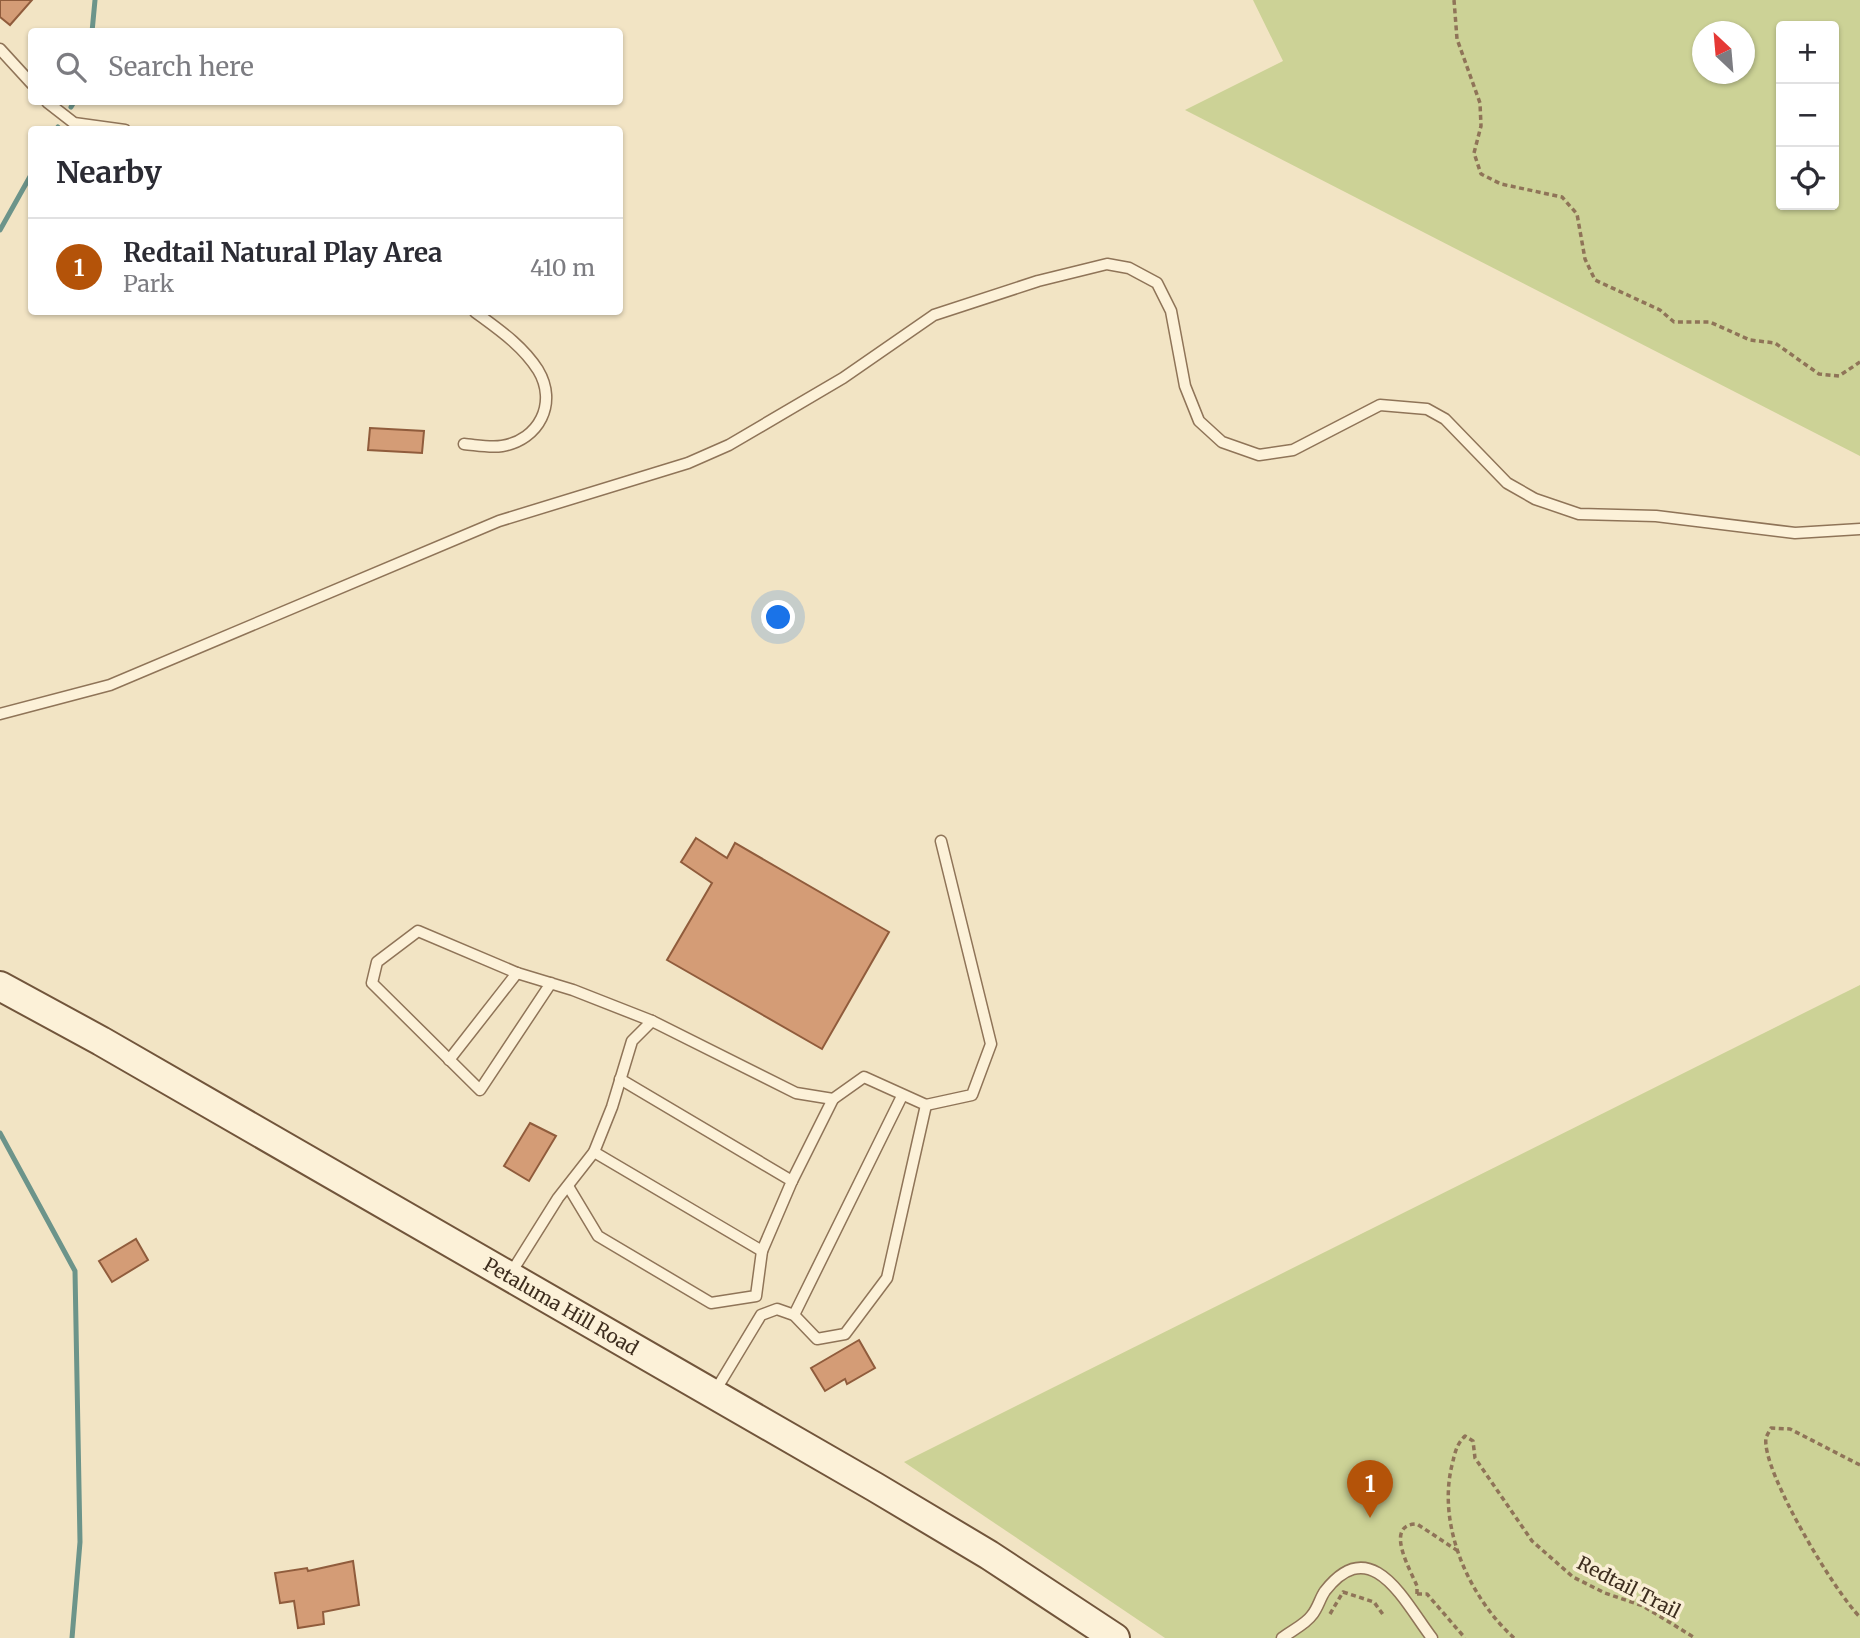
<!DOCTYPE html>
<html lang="en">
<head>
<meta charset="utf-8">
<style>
	body { margin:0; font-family:Merriweather,serif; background:#f2f2f3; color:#2b2b33 }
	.controls { position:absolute; right:21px; top:21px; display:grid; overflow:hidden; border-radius:7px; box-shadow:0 2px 5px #0004 }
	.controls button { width:63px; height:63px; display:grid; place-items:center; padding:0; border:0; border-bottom:2px solid #e1e1e2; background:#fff; color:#2b2b33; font:35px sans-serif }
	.compass { position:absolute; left:1692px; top:21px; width:63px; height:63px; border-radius:50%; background:#fff; box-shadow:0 2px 5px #0004; rotate:334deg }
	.you { position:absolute; left:779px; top:618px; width:24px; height:24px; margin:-18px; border:5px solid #fff; border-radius:50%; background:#1a73e8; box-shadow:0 0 0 10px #1a73e833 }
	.badge { display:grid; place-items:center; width:46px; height:46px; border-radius:50%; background:#b45309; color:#fff; font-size:23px; font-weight:700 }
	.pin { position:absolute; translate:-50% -58px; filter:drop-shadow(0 2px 4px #0008) }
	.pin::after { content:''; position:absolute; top:37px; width:24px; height:21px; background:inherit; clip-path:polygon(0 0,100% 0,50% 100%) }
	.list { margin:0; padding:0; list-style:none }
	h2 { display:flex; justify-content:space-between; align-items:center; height:91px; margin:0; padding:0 28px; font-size:30px }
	h2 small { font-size:23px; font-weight:400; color:#7c7c81 }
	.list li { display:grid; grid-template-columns:46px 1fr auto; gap:21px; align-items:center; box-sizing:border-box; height:98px; padding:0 28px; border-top:2px solid #e1e1e2 }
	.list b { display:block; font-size:26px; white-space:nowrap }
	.list p { margin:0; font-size:23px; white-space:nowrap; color:#7c7c81 }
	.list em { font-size:23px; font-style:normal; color:#7c7c81 }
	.icon { flex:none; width:38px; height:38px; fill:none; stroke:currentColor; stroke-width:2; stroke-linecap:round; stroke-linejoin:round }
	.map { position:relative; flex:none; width:1860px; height:1638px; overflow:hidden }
	.search { position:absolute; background:#fff; box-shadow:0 2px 5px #0004; left:28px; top:28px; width:595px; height:77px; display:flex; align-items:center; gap:18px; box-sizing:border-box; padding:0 24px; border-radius:7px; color:#7c7c81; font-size:26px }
	.panel { position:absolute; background:#fff; box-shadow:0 2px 5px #0004; left:28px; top:126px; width:595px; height:189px; border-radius:7px }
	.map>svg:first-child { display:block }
	.green { fill:#ccd296; fill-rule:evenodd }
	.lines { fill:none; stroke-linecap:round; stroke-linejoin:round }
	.stream { stroke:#6c948a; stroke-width:5 }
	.building { fill:#d49c76; stroke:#905c3c; stroke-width:2 }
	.service-casing { stroke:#8f7458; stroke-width:13 }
	.secondary-casing { stroke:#71553b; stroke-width:32 }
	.path { stroke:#8f7458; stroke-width:3.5; stroke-dasharray:5 3.5; stroke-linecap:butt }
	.service { stroke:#fcf1d8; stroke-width:10 }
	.secondary { stroke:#fcf1d8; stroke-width:28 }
	.labels { text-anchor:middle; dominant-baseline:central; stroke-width:7; stroke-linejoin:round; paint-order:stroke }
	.street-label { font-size:19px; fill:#3d2d1e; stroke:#f9eed4 }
</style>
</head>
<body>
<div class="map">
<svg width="1860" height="1638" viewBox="0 0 1860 1638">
	<rect width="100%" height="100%" fill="#f2e4c4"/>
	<!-- green -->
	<g class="green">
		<path d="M1253,0h607v456l-675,-346 98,-49zM1781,26h53v179h-53zM1702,32h42v42h-42z"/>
		<polygon points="1860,985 1860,1638 1165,1638 904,1462"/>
	</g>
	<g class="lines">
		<!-- stream -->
		<g class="stream">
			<polyline points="92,32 95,0"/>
			<polyline points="71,107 74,102"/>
			<polyline points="56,130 58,127"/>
			<polyline points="0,230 32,173"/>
			<polyline points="0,1133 75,1271 80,1542 72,1638"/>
		</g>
	</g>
	<!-- building -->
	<g class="building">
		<polygon points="0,0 32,0 10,25 0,17"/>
		<polygon points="370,428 424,431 422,453 368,450"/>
		<polygon points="696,838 727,858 735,843 889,932 822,1049 667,960 712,883 681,862"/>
		<polygon points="530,1123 556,1136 529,1181 504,1166"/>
		<polygon points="136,1239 148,1260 112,1282 99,1261"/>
		<polygon points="859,1340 875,1368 847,1384 845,1379 825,1391 811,1368"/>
		<polygon points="353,1561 359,1605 323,1612 324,1624 298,1628 294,1601 280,1603 275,1573 307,1568 308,1571"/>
	</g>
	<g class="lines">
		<!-- service casing -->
		<g class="service-casing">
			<g id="service">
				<polyline points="0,49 32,84"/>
				<polyline points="47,102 74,123 125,130"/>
				<path d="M464,444c12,1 26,4 38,2 37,-6 56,-43 36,-76 -16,-25 -40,-41 -63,-58"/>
				<polyline points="0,714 110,685 499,521 688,463 729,445 843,378 934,315 1038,281 1107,264 1129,268 1157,283 1171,311 1185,386 1199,421 1222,442 1259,455 1293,450 1380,405 1427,409 1445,419 1507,483 1535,499 1579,514 1656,516 1795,533 1860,529"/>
				<polyline points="551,983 480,1090 372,983 377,962 418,931 517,973 573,990 652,1021"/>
				<polyline points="449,1060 517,973"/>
				<polyline points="926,1105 972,1095 991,1044 941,841"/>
				<polyline points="594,1152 762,1251 792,1181 620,1079"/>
				<polyline points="792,1181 833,1099"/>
				<polyline points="568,1186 598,1236 711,1303 756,1296 762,1251"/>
				<polyline points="511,1273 558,1198 594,1152 612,1107 632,1041 652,1021 796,1093 833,1099 864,1077 926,1105 887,1278 845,1334 817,1339 794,1315 777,1309 761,1315 714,1393"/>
				<polyline points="794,1315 902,1096"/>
				<path d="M1282,1638c9,-7 24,-14 30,-23 6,-7 8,-17 13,-24 47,-60 80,12 107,47"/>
			</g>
		</g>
		<!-- secondary casing -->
		<g class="secondary-casing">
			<g id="secondary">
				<path id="s1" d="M0,986l101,55 774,446 114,68 126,83"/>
			</g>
		</g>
		<!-- path -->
		<g class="path">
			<polyline points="1454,0 1457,39 1480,103 1481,126 1474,153 1481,174 1501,184 1562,197 1577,214 1585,259 1595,280 1660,310 1674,322 1710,322 1750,340 1775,343 1819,374 1839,376 1860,362"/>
			<path d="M1860,1465l-70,-36 -19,-1c-2,4 -4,7 -5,10 -5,32 70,156 94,179"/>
			<path d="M1417,1594v-8c-6,-15 -34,-62 0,-62l41,27"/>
			<polyline points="1417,1594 1427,1594 1465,1638"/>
			<polyline points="1330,1614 1343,1592 1374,1602 1384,1616"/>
			<path d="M1514,1638c-45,-41 -77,-112 -62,-173 3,-12 4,-20 13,-29l8,5 2,17 57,83 41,36 32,16 38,13 52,32"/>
		</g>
		<!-- service -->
		<use href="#service" class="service"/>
		<!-- secondary -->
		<use href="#secondary" class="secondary"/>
	</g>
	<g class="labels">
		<!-- street labels -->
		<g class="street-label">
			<text stroke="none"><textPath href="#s1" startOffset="646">Petaluma Hill Road</textPath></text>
			<text transform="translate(1629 1587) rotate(27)">Redtail Trail</text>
		</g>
	</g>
</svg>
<div class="controls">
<button>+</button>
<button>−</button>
<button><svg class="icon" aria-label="locate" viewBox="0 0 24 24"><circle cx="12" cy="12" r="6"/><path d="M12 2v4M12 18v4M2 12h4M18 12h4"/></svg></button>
</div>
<svg class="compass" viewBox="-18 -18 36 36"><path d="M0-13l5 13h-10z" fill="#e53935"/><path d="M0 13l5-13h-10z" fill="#7c7c81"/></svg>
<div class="you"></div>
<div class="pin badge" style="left:1370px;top:1518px">1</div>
<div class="search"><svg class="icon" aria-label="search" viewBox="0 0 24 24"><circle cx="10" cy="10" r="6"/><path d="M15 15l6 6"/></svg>Search here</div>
<section class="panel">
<h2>Nearby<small></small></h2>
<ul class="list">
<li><span class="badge">1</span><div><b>Redtail Natural Play Area</b><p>Park</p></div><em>410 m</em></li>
</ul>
</section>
</div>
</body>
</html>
